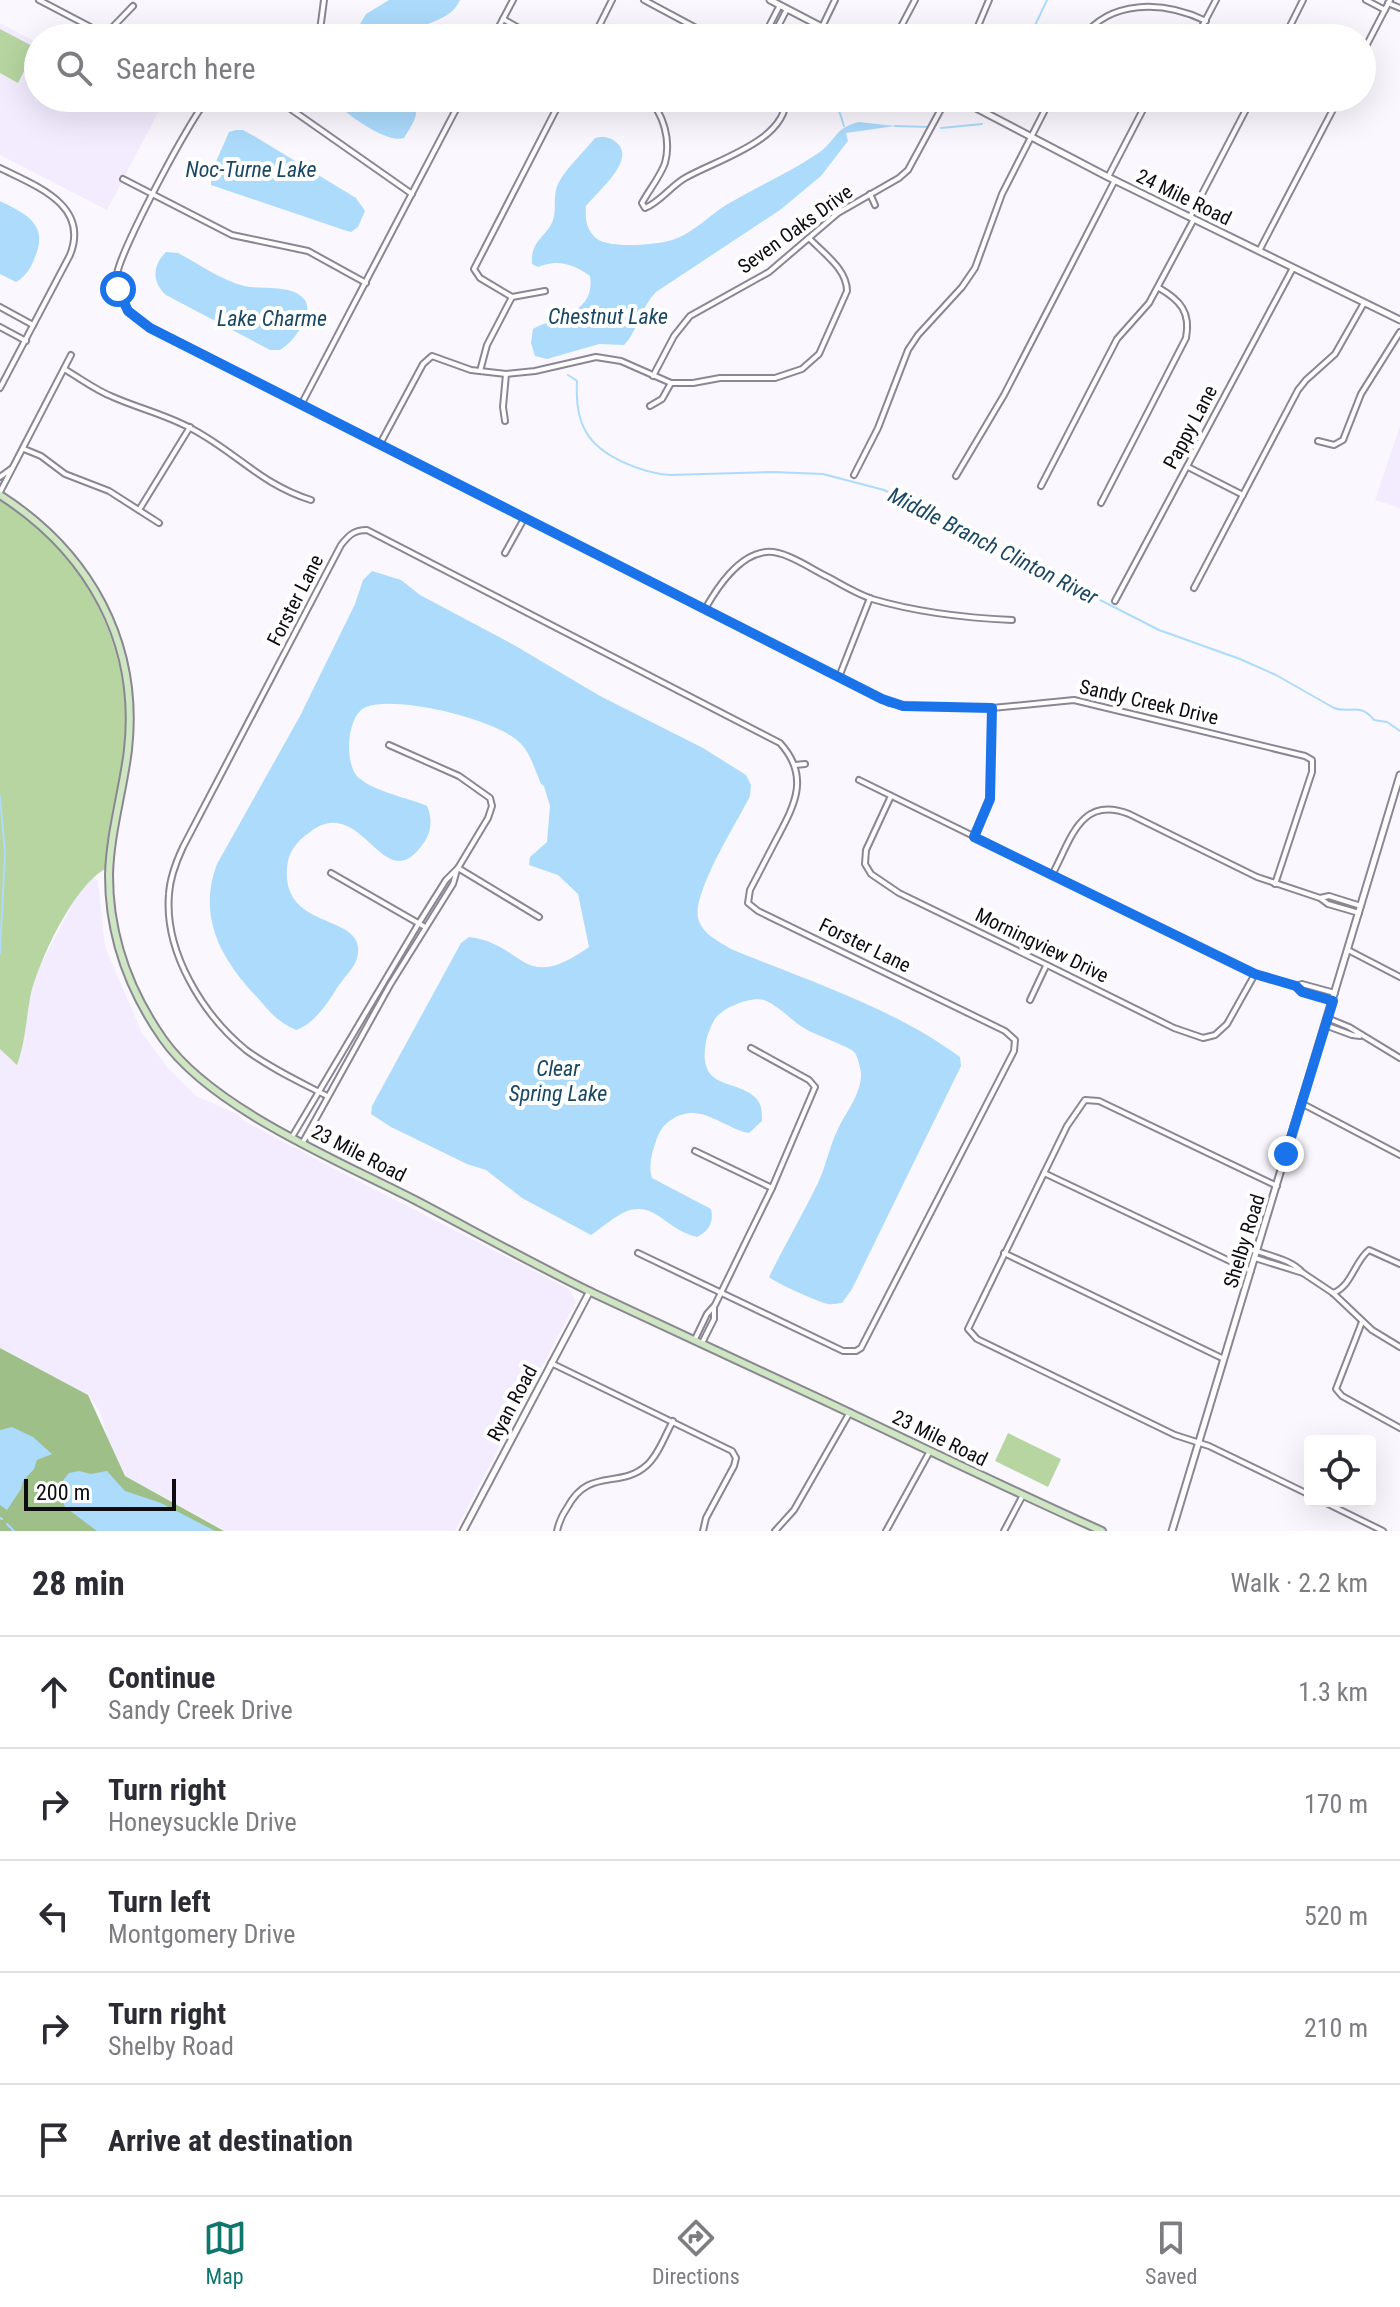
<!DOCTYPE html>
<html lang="en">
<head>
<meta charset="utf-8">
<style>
	body { margin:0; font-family:"Roboto Condensed",sans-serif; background:#f2f2f3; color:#2b2b33 }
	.controls { position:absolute; right:24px; bottom:24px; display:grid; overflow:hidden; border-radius:8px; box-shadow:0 8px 32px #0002 }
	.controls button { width:72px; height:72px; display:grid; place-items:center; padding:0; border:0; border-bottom:2px solid #e1e1e2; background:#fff; color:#2b2b33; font:40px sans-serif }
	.scale { position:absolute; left:24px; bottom:20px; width:152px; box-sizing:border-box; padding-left:8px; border:4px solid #0e0c11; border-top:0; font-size:22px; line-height:28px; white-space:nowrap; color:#0e0c11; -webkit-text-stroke:6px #fff; paint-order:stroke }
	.stop { position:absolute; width:24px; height:24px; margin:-18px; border:6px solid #1a73e8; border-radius:50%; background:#fff }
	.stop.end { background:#1a73e8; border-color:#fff; box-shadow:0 2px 8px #0008 }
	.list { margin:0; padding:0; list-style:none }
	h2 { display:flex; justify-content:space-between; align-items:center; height:104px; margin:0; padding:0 32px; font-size:34px }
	h2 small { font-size:26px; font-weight:400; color:#7c7c81 }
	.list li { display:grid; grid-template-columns:52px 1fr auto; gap:24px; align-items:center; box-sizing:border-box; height:112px; padding:0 32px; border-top:2px solid #e1e1e2 }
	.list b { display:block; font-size:30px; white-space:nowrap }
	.list p { margin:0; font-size:26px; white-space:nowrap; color:#7c7c81 }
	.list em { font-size:26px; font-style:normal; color:#7c7c81 }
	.icon { flex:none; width:44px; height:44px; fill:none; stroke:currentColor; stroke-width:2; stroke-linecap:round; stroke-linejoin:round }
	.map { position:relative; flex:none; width:1400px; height:1531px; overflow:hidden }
	.search { position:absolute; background:#fff; box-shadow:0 8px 32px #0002; left:24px; right:24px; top:24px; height:88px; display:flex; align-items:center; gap:20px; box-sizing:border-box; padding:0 28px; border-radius:44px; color:#7c7c81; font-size:30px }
	.sheet { height:664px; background:#fff }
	nav { display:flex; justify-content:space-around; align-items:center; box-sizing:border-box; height:112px; border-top:2px solid #e1e1e2; background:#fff; font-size:22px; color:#7c7c81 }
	nav a { display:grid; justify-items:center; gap:4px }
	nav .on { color:#0f766e }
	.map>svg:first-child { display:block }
	.built { fill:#f2ecfe }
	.green { fill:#b6d5a0 }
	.forest { fill:#9fbf88 }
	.water { fill:#acdbfc }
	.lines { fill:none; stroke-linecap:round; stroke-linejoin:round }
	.stream { stroke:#acdbfc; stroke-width:2 }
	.minor-casing { stroke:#8b8694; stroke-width:8 }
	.tertiary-casing { stroke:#8b8694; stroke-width:9 }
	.secondary-casing { stroke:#8b8694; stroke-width:10 }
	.minor { stroke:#fff; stroke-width:4 }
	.tertiary { stroke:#fff; stroke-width:5 }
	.secondary { stroke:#cee6c2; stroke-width:6 }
	.route { stroke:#1a73e8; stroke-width:10 }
	.labels { text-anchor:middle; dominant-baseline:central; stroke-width:8; stroke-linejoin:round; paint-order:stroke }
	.street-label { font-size:20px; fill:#0e0c11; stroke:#fff }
	.water-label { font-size:22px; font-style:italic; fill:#1a4864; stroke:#fff }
</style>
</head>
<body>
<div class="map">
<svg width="1400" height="1531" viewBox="0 0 1400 1531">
	<rect width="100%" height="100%" fill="#faf8fe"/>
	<!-- built -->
	<g class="built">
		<polygon points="0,23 38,43 38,98 144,98 161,107 107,210 0,155"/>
		<polygon points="1400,426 1400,508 1375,500"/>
		<polygon points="87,876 98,880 105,947 142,1033 168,1068 196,1096 239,1115 241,1119 327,1165 569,1289 576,1302 455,1531 226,1531 125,1476 114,1459 100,1412 88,1395 0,1348 0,1031 27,1003 39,968"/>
	</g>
	<!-- green -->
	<g class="green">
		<polygon points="0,29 36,48 18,83 0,73"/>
		<path d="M0,497c84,54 133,150 126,250 -3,40 -12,81 -19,121 -33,16 -69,94 -77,130 -4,23 -5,45 -13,67l-17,-16z"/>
		<polygon points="1008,1433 1061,1459 1048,1487 995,1461"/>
	</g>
	<!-- forest -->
	<polygon class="forest" points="0,1348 88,1395 125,1476 224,1531 0,1531"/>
	<!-- water -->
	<g class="water">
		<path d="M389,0h71c-11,24 -38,20 -54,38h-54l14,-24z"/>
		<path d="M335,98h76c12,13 1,27 -7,40 -17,6 -58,-24 -70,-37z"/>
		<path d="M859,122l36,4 -49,7 2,8 -27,35 -41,34 -124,82c-17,18 -18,39 -32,53l-25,-1 -52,15 -12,-3 -4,-13 2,-14c23,-13 63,-15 57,-53 -17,-12 -32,-17 -52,-9l-6,-3c-2,-24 15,-27 21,-44 4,-12 -1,-26 6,-38 9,-16 25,-30 36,-44 9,-2 16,-1 23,6 17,17 -21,48 -32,62 -1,13 0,24 11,33 14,10 63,6 78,0 19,-7 35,-24 51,-34 30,-18 63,-32 91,-51 21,-14 15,-25 42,-32z"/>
		<polygon points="236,130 243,130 254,136 356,198 365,211 358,227 351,232 344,230 211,185 211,173 229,132"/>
		<path d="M0,201c26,13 49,23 35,56 -4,11 -9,19 -19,25l-16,-8z"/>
		<path d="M166,252l12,1c21,11 43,27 66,33 17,4 47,-2 60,13 12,14 -12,45 -24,51h-10l-104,-55c-14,-13 -14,-29 0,-43z"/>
		<path d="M372,571l29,9 19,15 94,50 86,51 103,52 43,27 5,10 -1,11c-12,25 -61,101 -51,125 5,14 21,21 32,28 77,32 161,58 229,108l1,9 -109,223 -10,14c-5,0 -9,2 -14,1 -8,-1 -54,-22 -59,-27 15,-31 33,-61 48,-92 9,-18 12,-38 21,-56 8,-17 24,-36 23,-56 -1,-6 -3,-18 -8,-22 -4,-4 -36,-16 -44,-20 -16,-8 -29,-25 -45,-31 -14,-4 -42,8 -49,19 -4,6 -8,17 -9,23 -9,49 29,36 50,56 6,6 6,15 6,23l-13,12c-26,-5 -50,-33 -78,-13 -8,5 -12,12 -15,21 -4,12 -8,25 -4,37l59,31c3,13 -2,22 -14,28 -13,-3 -23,-10 -34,-18 -30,-23 -46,-2 -72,16l-69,-37 -36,-28 -19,-6 -76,-37 -20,-13 1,-8 89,-163 8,-6c57,7 52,58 120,10l-11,-53 -20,-19 -29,-10 1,-8 17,-15 3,-36 -6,-20 -3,-2c-6,-14 -11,-33 -23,-43 -24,-22 -121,-46 -152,-34 -20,8 -22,59 -7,71 19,15 47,19 68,28 5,11 5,24 -2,35 -42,64 -61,-50 -115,-9 -11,8 -19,16 -22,29 -13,74 82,49 69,97 -3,11 -14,20 -20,30 -10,16 -23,36 -41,42 -23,-11 -26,-19 -42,-36 -35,-38 -56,-79 -37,-130l83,-148 55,-112 8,-24z"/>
		<polygon points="12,1427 33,1437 52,1454 37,1460 34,1469 23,1481 21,1489 7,1510 0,1505 0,1430"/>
		<polygon points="79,1471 91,1474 107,1471 125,1491 161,1503 215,1531 97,1531 65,1507 61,1497 61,1483 69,1473"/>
	</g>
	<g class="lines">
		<!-- stream -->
		<g class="stream">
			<polyline points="812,31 814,38"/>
			<polyline points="1029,38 1047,0"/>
			<polyline points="835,98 844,126"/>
			<polyline points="994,108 1004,98"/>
			<polyline points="895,126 928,127"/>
			<polyline points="941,128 982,124"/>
			<path d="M568,375l9,6c-1,17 0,36 9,51 14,25 57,41 84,43l103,-3 50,2 61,16 275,140 81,29 36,16 58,33c16,6 26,-6 40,12l13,2 13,9"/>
			<polyline points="0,797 5,853 0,953"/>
			<polyline points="0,1518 2,1519"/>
			<polyline points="7,1524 14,1531"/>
		</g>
		<!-- minor casing -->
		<g class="minor-casing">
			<g id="minor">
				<polyline points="39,0 100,32 107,33 133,6"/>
				<polyline points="644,0 715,38"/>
				<polyline points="1366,0 1385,10"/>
				<polyline points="1388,3 1400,8"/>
				<polyline points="503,19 536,38"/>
				<polyline points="822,27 835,0"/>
				<polyline points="319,38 324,0"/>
				<polyline points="493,38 513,0"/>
				<polyline points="593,38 612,0"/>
				<polyline points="763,38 780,5"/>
				<polyline points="772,38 787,9"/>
				<polyline points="895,38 915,0"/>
				<polyline points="973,38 989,0"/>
				<path d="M1082,38c28,-38 80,-38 124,-17"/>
				<polyline points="1196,38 1216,0"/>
				<polyline points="1284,38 1303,0"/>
				<polyline points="1362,54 1390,0"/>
				<path d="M209,98c-16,14 -91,157 -92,177 -2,20 9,37 25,48l747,380 20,3 83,2 82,-8 231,56 7,4v12l-37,112"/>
				<polyline points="275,98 412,194"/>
				<path d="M647,98c17,15 24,43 18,65 -5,14 -16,27 -23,40l3,5c15,-6 26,-22 40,-30 31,-18 102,-37 101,-80"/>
				<polyline points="286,105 290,98"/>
				<path d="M0,168c36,18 90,37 70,87l-70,133"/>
				<polyline points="1108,177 1149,98"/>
				<polyline points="123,179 232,235 308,251 366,283"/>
				<polyline points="870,194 875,205"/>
				<polyline points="1190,217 1252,98"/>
				<polyline points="1259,251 1339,98"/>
				<polyline points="545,291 512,297 480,278 474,269 562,98"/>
				<polyline points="0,307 33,325"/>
				<polyline points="0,327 26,341"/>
				<path d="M64,369c16,9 31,21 49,28 27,12 55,18 81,33 44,24 67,54 117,70"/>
				<polyline points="480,371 487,345 512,297"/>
				<polyline points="653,376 674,336 690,316 769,272 838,213 899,178 908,170 947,98"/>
				<polyline points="301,405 462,98"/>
				<polyline points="650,406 662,399 671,383"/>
				<polyline points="505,421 503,407 506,374"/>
				<polyline points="1318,441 1334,445 1343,440 1361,394 1400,332"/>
				<path d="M380,444l43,-80 9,-8 39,14 35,4 29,-3 61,-14 25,4 50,22h22l27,-5h55l27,-9 17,-15 28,-63c0,-22 -24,-38 -38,-53"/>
				<polyline points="24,449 41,456 65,474 109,491 159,523"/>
				<polyline points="1188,467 1243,495"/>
				<polyline points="854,475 878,428 908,350 918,335 962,287 975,268 1002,194 1051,98"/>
				<polyline points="956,476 1004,395 1115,180"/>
				<polyline points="0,477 11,469"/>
				<polyline points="1041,486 1117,339 1149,303 1194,219"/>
				<polyline points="0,492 71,355"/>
				<path d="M1101,503l85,-165c5,-26 -6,-38 -27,-50"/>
				<polyline points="139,510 190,427"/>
				<polyline points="505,553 525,517"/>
				<polyline points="1194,588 1298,390 1306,380 1335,354 1364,303"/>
				<polyline points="1115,601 1293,268"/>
				<path d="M705,609c12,-21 33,-54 61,-57 19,-2 45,17 62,25 14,8 29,17 44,22 44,13 95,19 140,21"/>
				<polyline points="839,677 870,598"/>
				<polyline points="795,765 805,764"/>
				<polyline points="859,780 1255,974 1296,986 1302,992 1333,1001"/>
				<polyline points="891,796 866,850 865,864 871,874 899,893 1047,965 1174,1028 1203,1038 1215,1035 1227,1024 1255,974"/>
				<polyline points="974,837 990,799 992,708"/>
				<polyline points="458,868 539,917"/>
				<polyline points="331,873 425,927"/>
				<path d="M1052,875c19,-35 28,-80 77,-61l128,63 63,21"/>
				<polyline points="1359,913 1328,904 1320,898 1329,896 1361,906"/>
				<polyline points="1348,950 1400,977"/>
				<polyline points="1296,986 1302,984 1335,993"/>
				<polyline points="1030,1000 1046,966"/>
				<polyline points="1327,1018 1349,1027 1400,1058"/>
				<polyline points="1325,1025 1352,1035 1360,1036"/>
				<path d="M327,1096c-27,-14 -57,-28 -81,-46 -43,-35 -82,-98 -77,-156 1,-17 7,-32 14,-47l158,-302c8,-10 13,-15 26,-15l413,213c31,34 14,63 -4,97 -9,17 -17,33 -26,50l-2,13 10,8 247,120 10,9 -1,11 -153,297 -5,3h-13l-205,-98"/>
				<polyline points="1301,1103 1400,1155"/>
				<polyline points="292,1137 419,923 446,880 458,868 488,818 492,806 490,798 459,776 389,745"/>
				<polyline points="303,1142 390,985 453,884 457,870"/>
				<polyline points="695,1151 772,1188"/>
				<polyline points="1044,1173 1251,1271"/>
				<polyline points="1277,1186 1099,1101 1085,1100 1067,1126 968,1329 977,1339 1175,1435 1209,1446 1310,1495"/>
				<polyline points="1004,1253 1224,1359"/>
				<path d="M1255,1258l48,15c-11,-13 -30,-16 -46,-22"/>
				<polyline points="1303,1273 1333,1293 1372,1330 1400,1347"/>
				<path d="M1333,1293c19,-7 21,-31 36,-43l31,14"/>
				<polyline points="1362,1322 1336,1389 1342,1396 1400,1428"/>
				<polyline points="695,1339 707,1314 715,1305 772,1188 815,1087 809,1080 751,1048"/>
				<polyline points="702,1343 714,1319 714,1308"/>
				<polyline points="551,1363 732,1451 736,1458 734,1466 706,1518 703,1531"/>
				<polyline points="1322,1501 1383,1531"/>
				<path d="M557,1531c2,-9 5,-16 10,-23 22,-42 53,-18 80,-43 12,-11 18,-30 26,-44"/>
				<polyline points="775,1531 794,1510 850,1412"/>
				<polyline points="886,1531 930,1451"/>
				<polyline points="1004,1531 1023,1495"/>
			</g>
		</g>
		<!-- tertiary casing -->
		<g class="tertiary-casing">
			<g id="tertiary">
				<polyline points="770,0 843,38"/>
				<polyline points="957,98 1108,177 1400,320"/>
				<polyline points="463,1531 590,1291"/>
				<polyline points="1172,1531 1400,775"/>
			</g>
		</g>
		<!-- secondary casing -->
		<g class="secondary-casing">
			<path id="secondary" d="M0,495c89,57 140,147 128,255 -5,41 -18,83 -19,125 0,60 19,114 54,164 48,69 176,122 252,161 59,31 118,64 178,93 79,37 158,73 236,110 91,43 181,87 273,128"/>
		</g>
		<!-- minor -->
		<use href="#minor" class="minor"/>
		<!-- tertiary -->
		<use href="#tertiary" class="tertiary"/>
		<!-- secondary -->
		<use href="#secondary" class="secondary"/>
	</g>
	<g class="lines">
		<!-- route -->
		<polyline class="route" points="118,289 128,311 150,328 882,699 903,706 992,708 990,799 974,837 1255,974 1296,986 1302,992 1333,1001 1286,1154"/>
	</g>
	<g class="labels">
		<!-- street labels -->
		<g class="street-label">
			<text transform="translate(1184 197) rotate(26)">24 Mile Road</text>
			<text transform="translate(795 229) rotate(-36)">Seven Oaks Drive</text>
			<text transform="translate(1190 427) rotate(-62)">Pappy Lane</text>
			<text transform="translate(295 600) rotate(-63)">Forster Lane</text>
			<text transform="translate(1149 702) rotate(13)">Sandy Creek Drive</text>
			<text transform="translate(865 945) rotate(26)">Forster Lane</text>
			<text transform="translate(1042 945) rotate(26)">Morningview Drive</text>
			<text transform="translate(359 1153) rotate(27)">23 Mile Road</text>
			<text transform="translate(1244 1241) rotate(-73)">Shelby Road</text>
			<text transform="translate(512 1403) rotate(-62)">Ryan Road</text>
			<text transform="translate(940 1438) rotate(26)">23 Mile Road</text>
		</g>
		<!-- water labels -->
		<g class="water-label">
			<text x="251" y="169">Noc-Turne Lake</text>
			<text x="608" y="316">Chestnut Lake</text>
			<text x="272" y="318">Lake Charme</text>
			<text transform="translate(993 546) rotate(27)">Middle Branch Clinton River</text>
			<text x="558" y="1068">Clear<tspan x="558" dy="25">Spring Lake</tspan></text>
		</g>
	</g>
</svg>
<div class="controls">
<button><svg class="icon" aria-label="locate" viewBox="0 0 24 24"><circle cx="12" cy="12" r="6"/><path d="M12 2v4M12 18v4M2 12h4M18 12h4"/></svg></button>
</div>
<div class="scale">200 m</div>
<div class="stop" style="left:118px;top:289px"></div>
<div class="stop end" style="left:1286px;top:1154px"></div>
<div class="search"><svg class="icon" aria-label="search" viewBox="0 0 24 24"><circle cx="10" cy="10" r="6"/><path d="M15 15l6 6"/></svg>Search here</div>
</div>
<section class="sheet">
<h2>28 min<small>Walk · 2.2 km</small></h2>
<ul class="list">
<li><svg class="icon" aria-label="ahead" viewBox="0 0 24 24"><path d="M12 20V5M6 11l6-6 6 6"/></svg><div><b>Continue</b><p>Sandy Creek Drive</p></div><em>1.3 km</em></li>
<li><svg class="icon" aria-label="right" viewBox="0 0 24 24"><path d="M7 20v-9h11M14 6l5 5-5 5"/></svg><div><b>Turn right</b><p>Honeysuckle Drive</p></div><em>170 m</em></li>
<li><svg class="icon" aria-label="left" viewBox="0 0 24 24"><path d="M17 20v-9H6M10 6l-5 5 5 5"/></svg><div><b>Turn left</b><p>Montgomery Drive</p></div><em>520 m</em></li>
<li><svg class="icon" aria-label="right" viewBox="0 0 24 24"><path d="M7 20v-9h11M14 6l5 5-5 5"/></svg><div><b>Turn right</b><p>Shelby Road</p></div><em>210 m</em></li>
<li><svg class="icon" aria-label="arrive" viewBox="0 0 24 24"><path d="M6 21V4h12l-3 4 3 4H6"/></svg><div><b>Arrive at destination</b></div></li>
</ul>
</section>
<nav>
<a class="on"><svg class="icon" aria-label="map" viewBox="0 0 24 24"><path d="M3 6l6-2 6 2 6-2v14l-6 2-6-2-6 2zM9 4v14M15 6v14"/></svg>Map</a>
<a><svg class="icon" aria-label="directions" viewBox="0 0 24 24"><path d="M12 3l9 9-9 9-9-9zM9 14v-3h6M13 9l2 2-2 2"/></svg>Directions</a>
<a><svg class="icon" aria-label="saved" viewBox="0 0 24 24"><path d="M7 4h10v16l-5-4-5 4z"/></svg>Saved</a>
</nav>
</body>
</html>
